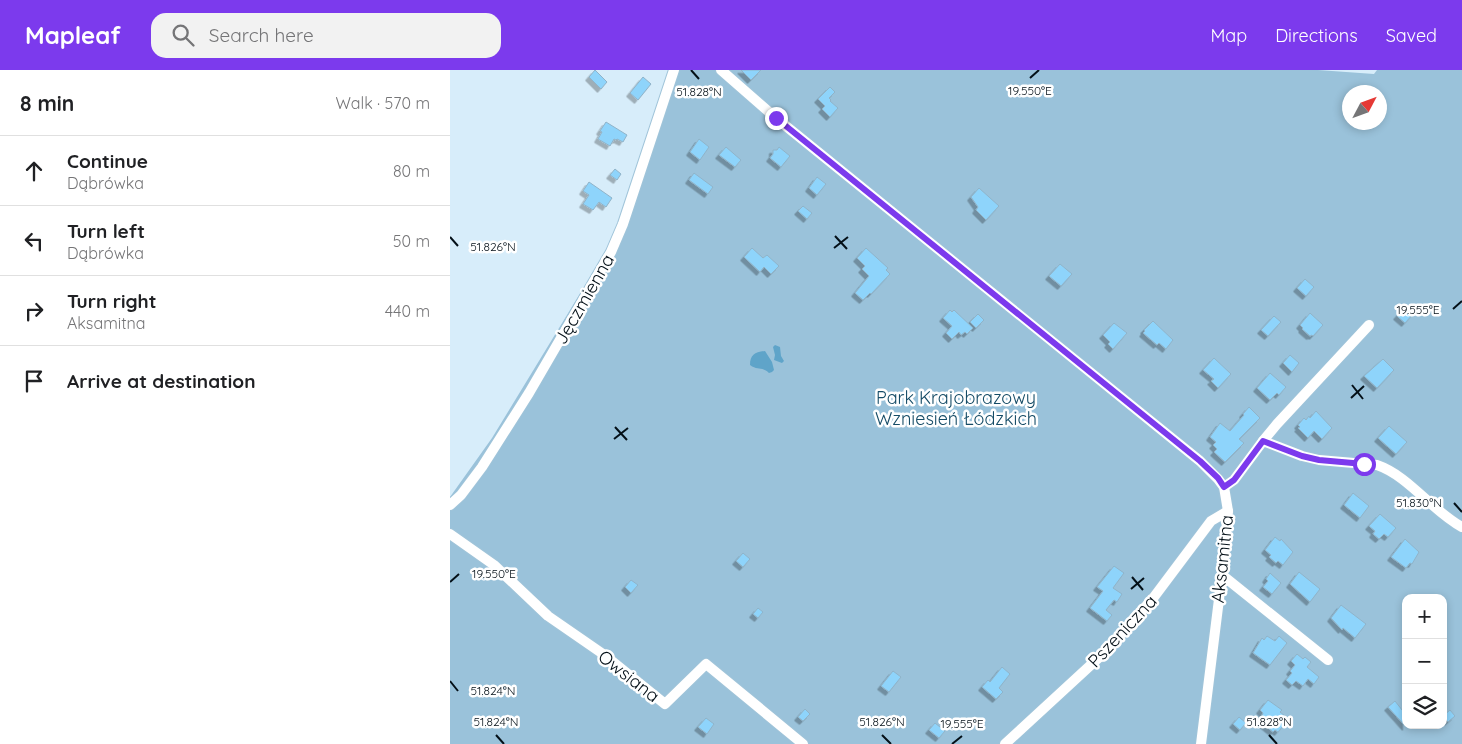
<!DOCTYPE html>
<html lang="en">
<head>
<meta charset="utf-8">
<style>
	body { margin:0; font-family:Quicksand,sans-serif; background:#f2f2f2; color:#202124 }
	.controls { position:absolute; right:15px; bottom:15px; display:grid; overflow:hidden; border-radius:10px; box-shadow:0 2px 8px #0003 }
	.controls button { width:45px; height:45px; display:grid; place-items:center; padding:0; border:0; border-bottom:1px solid #e0e0e0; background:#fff; color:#202124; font:25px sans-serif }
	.compass { position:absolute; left:892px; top:15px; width:45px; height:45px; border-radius:50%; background:#fff; box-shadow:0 2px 8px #0003; rotate:49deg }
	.stop { position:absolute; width:15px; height:15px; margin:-11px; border:4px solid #7c3aed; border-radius:50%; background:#fff }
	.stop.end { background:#7c3aed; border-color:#fff; box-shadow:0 1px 5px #0008 }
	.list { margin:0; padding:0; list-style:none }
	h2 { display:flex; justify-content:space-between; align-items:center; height:65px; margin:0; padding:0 20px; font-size:21px }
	h2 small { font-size:16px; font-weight:400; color:#757577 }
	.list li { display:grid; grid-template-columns:32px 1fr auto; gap:15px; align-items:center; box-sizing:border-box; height:70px; padding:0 20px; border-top:1px solid #e0e0e0 }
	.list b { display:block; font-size:19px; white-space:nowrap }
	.list p { margin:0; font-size:16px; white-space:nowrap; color:#757577 }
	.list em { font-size:16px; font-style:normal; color:#757577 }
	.icon { flex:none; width:28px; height:28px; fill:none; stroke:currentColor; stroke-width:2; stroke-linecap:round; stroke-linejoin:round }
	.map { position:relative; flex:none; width:1012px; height:674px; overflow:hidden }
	header { display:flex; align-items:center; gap:30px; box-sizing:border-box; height:70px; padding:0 25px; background:#7c3aed; color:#fff }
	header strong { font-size:24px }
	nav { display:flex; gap:28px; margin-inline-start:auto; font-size:18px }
	.search { width:350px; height:45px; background:#f2f2f2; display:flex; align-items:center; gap:12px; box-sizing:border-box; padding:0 18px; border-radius:15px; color:#757577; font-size:19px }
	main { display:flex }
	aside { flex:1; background:#fff }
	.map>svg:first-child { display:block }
	.green { fill:#9ac2da; fill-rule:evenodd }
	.water { fill:#5fa4c9 }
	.building { fill:#8ed4fb; stroke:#90b3c8; filter:url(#shadow) }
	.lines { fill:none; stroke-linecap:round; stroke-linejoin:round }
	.minor-casing { stroke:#a0c4d9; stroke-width:12 }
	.minor { stroke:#fff; stroke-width:10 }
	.route { stroke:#7c3aed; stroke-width:6 }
	.ticks { fill:none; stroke:#041018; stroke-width:2 }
	.labels { text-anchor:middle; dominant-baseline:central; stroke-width:5; stroke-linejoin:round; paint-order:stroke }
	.street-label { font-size:18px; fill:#041018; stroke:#fff }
	.park-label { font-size:18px; fill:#144b66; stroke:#fff }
	.ticks-label { font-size:12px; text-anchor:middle; fill:#041018; stroke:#fff; stroke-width:5; stroke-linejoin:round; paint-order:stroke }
</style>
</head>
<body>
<header>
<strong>Mapleaf</strong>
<div class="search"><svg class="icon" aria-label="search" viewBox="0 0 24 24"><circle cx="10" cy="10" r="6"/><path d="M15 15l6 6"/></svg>Search here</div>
<nav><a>Map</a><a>Directions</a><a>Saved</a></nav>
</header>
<main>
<aside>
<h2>8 min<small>Walk · 570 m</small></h2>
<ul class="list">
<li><svg class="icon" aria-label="ahead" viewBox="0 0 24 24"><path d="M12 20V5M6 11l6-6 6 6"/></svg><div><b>Continue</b><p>Dąbrówka</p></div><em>80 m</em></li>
<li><svg class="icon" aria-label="left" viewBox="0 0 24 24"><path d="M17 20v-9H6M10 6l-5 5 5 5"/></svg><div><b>Turn left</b><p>Dąbrówka</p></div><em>50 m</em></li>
<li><svg class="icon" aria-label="right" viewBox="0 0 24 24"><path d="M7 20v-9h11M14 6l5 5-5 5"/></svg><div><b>Turn right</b><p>Aksamitna</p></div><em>440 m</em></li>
<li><svg class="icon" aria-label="arrive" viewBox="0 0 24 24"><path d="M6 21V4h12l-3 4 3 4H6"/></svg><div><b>Arrive at destination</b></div></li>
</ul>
</aside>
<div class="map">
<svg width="1012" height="674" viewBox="0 0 1012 674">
	<defs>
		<filter id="shadow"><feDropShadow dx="-3.5" dy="3.5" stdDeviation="0" flood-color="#0004"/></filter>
	</defs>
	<rect width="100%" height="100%" fill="#d7edfa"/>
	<!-- green -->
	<path class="green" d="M226,0h642l56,4 3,-4h85v674h-1012v-247l42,-59 117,-192zM899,22h30v30h-30zM956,528h37v127h-37z"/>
	<!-- water -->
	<g class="water">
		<polygon points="325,275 330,277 331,286 334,291 332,293 324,290 325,285 323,277"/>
		<path d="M315,281l7,11 2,8 -2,2 -3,1c-7,-7 -11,-2 -19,-8 0,-10 5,-13 15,-14z"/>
	</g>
	<!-- building -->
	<g class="building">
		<polygon points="145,0 157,12 151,19 139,7"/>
		<polygon points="291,0 311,0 301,10"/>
		<polygon points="193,7 201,14 188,30 180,23"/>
		<polygon points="380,17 385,22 379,28 381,30 380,31 388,38 380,47 372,39 375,36 368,29"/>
		<polygon points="156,52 177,65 173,72 167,69 166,70 164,69 160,76 148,69 152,62 150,61"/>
		<polygon points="249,69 259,77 250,90 240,82"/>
		<polygon points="276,77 291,90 285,97 269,85"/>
		<polygon points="329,77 340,86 331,97 320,88 323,84 323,80 327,80"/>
		<polygon points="165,99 171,104 167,110 160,105"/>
		<polygon points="244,103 263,117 258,124 239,110"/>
		<polygon points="367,107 376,114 367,125 359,118"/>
		<polygon points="139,112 162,128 156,137 149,132 143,140 133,134 139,125 133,121"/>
		<polygon points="529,118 549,136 536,150 526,140 528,137 521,127"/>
		<polygon points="353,136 362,143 357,149 348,141"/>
		<polygon points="302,178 313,188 317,185 329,196 321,204 314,197 310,202 294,187"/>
		<polygon points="416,178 438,198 436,200 440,204 421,224 420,223 413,230 405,223 419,206 412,199 415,196 407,188"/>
		<polygon points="610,194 622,204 611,216 599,206"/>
		<polygon points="855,209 864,217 856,226 847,218"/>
		<polygon points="956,236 964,243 955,253 947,246"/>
		<polygon points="500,240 502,242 504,240 523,258 517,264 515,262 511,265 509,262 502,269 496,263 502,256 493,248"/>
		<polygon points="860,243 873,255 863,266 862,265 860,266 852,259 853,258 850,255"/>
		<polygon points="528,244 534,250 526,258 520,252"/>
		<polygon points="824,246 831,252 818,266 811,260"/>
		<polygon points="703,251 723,270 716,279 709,273 707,275 693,263 695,261 694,260"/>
		<polygon points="664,253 677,263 663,279 658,274 660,272 653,265"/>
		<polygon points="840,285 849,293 842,302 833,293"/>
		<polygon points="764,288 781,304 768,318 761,311 764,309 753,300"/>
		<polygon points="933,289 944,300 927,318 914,306"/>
		<polygon points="820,303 836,317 829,325 827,323 820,330 807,318"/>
		<polygon points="799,337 810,348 789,369 794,373 775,392 764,382 767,379 763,375 766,372 760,367 770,353 780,361 794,345 793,344"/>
		<polygon points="866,341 882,358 872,369 864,361 858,368 848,358 850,357 848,355 854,348 856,350 859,346 860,348"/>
		<polygon points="939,356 957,372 946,384 928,368"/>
		<polygon points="903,423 919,436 910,448 894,435"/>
		<polygon points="930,444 946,458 938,467 934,464 929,469 923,464 925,461 919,456"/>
		<polygon points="825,467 830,471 831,469 843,482 833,495 828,491 826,493 819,487 821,485 815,480"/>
		<polygon points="955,469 969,482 962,494 960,493 956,498 941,487"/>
		<polygon points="293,483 300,489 293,497 286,491"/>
		<polygon points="664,496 674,503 663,518 672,524 667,532 664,530 656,540 662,545 657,551 640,538 653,521 647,517"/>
		<polygon points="849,502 870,519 860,532 840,514"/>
		<polygon points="820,503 831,513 822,524 813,517 818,511 816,509"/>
		<polygon points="181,510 188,515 181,523 175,517"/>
		<polygon points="891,535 916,554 905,568 893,558 892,560 881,548"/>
		<polygon points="308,538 313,542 308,548 303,544"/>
		<polygon points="817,566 825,571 829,566 837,573 820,595 803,583 812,568 814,570"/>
		<polygon points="847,584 853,589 855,587 861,592 857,597 869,607 864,614 858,609 853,616 846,611 842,615 836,610 842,603 840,601 845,595 841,591"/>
		<polygon points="552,597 560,604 549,618 553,622 546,629 532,617 538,610 540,612"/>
		<polygon points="443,601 451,607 439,622 431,616"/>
		<polygon points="818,630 832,640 830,642 839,649 828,662 825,660 823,662 813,654 815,652 811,648 813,643 810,640"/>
		<polygon points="945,631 956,645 956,657 938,637"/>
		<polygon points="355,639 360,644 353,651 348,647"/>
		<polygon points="1000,640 1005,646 998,652 993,646"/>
		<polygon points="789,647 796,653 790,660 783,654"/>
		<polygon points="256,648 264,654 257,664 248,657"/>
		<polygon points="485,653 495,661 489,668 479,660"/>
	</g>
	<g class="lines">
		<!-- minor casing -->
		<g class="minor-casing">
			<g id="minor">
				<polyline points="271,0 326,48 750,391 768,409 774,417 778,441 772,505 751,674"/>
				<polyline points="813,371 827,354 919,255"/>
				<path d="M774,417l10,-7 29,-39 39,15 17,4 58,5c32,11 55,46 85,62"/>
				<polyline points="0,435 11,425 32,397 79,323 161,182 173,154 224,0"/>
				<polyline points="0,464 44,495 98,546 153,584 215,634 256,594 353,674"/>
				<polyline points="772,505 878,590"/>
				<polyline points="555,674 656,581 704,527 761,451 778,441"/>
			</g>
		</g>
		<!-- minor -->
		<use href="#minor" class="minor"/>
	</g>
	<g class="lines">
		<!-- route -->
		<polyline class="route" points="326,48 750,391 768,408 774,417 784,410 813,371 852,386 869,390 914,394"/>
	</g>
	<!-- ticks -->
	<path class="ticks" d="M241,0l8,9M580,8l9,-8M385,166l12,13M0,167l8,9M384,178l14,-11M1003,239l9,-8M902,315l11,14M901,328l13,-12M165,357l12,13M164,369l14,-11M1004,433l8,9M682,507l11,13M0,512l9,-8M681,519l13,-11M0,611l8,10M46,665l8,9M432,665l9,9M819,665l8,9M502,674l10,-8"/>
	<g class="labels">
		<!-- street labels -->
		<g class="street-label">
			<text transform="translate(134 229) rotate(-60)">Jęczmienna</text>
			<text transform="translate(772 489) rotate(-84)">Aksamitna</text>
			<text transform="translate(672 561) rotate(-47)">Pszeniczna</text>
			<text transform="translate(179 606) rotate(38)">Owsiana</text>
		</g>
		<!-- park labels -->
		<g class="park-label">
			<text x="506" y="327">Park Krajobrazowy<tspan x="506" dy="21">Wzniesień Łódzkich</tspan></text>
		</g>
	</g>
	<g class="ticks-label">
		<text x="580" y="25">19.550°E</text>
		<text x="249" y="26">51.828°N</text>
		<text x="43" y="181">51.826°N</text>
		<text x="968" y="244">19.555°E</text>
		<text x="969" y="437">51.830°N</text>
		<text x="44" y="508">19.550°E</text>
		<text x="43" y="625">51.824°N</text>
		<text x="46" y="656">51.824°N</text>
		<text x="432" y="656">51.826°N</text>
		<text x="819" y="656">51.828°N</text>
		<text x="512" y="658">19.555°E</text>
	</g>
</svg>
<div class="controls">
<button>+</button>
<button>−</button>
<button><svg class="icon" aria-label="layers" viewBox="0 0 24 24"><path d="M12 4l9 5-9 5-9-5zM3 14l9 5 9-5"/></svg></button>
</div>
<svg class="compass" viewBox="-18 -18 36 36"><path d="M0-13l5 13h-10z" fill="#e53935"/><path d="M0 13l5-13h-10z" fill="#757577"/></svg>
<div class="stop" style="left:914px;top:394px"></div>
<div class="stop end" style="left:326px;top:48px"></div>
</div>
</main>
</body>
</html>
